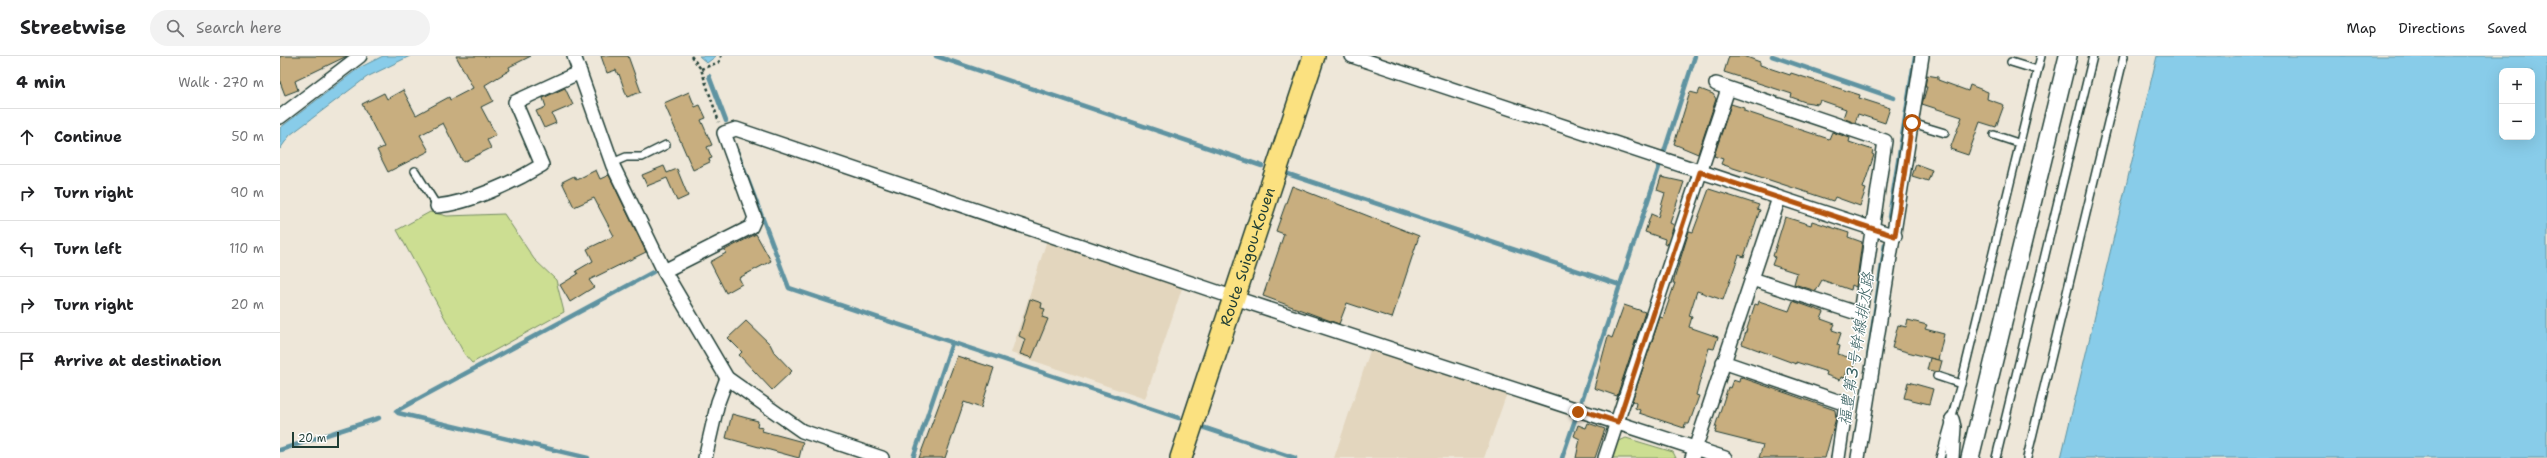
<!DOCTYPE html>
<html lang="en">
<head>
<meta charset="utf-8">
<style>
	body { margin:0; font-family:"Shantell Sans","Klee One",sans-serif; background:#f2f2f2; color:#202124 }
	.controls { position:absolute; right:12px; top:12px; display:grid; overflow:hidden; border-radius:8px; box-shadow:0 4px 16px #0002 }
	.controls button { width:36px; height:36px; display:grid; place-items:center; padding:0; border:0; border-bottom:1px solid #e0e0e0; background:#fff; color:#202124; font:20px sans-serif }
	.scale { position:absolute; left:12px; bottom:10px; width:47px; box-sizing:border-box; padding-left:4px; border:2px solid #1f3d34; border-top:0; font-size:11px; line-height:14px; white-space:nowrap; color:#1f3d34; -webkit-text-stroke:3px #fff; paint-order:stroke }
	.stop { position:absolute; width:12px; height:12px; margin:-9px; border:3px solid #b45309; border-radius:50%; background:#fff }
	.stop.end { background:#b45309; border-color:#fff; box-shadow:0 1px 4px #0008 }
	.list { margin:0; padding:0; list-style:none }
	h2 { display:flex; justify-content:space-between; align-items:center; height:52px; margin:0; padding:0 16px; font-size:17px }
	h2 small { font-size:13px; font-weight:400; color:#757577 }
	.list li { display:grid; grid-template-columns:26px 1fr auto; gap:12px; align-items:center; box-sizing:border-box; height:56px; padding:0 16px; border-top:1px solid #e0e0e0 }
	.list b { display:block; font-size:15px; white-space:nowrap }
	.list em { font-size:13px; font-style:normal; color:#757577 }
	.icon { flex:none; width:22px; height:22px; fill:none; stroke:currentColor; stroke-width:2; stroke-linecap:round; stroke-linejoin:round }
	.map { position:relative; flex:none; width:2267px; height:402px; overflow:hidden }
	header { display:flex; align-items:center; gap:24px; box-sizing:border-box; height:56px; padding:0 20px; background:#fff; border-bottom:1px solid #e0e0e0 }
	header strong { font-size:19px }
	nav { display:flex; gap:22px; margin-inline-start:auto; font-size:14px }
	.search { width:280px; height:36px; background:#f2f2f2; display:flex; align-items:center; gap:10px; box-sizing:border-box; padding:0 14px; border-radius:22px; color:#757577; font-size:15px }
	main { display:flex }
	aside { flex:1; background:#fff }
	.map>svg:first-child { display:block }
	.built { fill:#e3d6be }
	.green { fill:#ccde92; stroke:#768e63 }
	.water { fill:#88cce9; stroke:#5e93a1; fill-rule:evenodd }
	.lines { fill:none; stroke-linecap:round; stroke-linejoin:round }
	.stream { stroke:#5e93a1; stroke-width:4.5 }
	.building { fill:#c8ae7f; stroke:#1f3d34 }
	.service-casing { stroke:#1f3d34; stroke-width:10 }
	.minor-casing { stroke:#1f3d34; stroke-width:16 }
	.tertiary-casing { stroke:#1f3d34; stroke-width:20 }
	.primary-casing { stroke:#1f3d34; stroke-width:24 }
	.path { stroke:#1f3d34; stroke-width:2.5; stroke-dasharray:3 3; stroke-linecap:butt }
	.service { stroke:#fff; stroke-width:7 }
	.minor { stroke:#fff; stroke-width:13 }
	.tertiary { stroke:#fff; stroke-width:17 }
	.primary { stroke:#fbe180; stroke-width:21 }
	.route { stroke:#b45309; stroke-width:5 }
	.labels { text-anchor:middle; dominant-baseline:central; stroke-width:3; stroke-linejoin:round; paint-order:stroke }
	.street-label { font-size:15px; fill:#1f3d34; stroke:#fff }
	.water-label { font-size:16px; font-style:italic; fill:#396161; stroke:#fff }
</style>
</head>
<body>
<header>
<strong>Streetwise</strong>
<div class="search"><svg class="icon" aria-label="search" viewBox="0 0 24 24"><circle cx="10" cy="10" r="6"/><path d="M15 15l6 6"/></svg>Search here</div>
<nav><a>Map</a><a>Directions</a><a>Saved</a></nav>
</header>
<main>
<aside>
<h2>4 min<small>Walk · 270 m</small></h2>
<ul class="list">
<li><svg class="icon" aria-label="ahead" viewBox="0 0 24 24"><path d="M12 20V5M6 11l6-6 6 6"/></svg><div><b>Continue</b></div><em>50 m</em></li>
<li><svg class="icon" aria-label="right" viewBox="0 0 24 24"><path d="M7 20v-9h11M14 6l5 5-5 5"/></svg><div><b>Turn right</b></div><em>90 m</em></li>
<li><svg class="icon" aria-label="left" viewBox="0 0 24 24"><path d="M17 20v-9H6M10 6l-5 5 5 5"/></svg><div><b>Turn left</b></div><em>110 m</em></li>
<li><svg class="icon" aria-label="right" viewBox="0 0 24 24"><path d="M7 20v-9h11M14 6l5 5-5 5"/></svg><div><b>Turn right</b></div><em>20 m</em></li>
<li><svg class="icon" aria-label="arrive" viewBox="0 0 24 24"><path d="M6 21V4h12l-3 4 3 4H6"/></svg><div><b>Arrive at destination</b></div></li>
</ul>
</aside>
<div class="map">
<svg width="2267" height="402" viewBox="0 0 2267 402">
	<rect width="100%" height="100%" fill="#eee7d9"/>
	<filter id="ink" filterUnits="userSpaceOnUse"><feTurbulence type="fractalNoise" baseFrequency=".025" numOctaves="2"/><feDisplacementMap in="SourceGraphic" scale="8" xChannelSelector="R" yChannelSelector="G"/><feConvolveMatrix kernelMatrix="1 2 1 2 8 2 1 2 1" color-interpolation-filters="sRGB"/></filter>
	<g filter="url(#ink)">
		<!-- built -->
		<g class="built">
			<polygon points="767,184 903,229 865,343 731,297"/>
			<polygon points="1091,292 1227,337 1204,402 1054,402"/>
		</g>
		<!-- green -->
		<g class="green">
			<polygon points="150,156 167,160 224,158 254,203 276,224 284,256 192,307 185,299 117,174"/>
			<polygon points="1346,382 1393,396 1396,402 1331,402 1337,386"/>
		</g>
		<!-- water -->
		<g class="water">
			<polygon points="103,0 130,0 87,21 10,79 0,93 0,72 79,12"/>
			<polygon points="419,0 436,0 427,7"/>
			<path d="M1877,0h390v402h-486zM2222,15h30v66h-30z"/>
		</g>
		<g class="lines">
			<!-- stream -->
			<g class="stream">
				<polyline points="656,0 982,110"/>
				<polyline points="1492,0 1614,42"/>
				<polyline points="429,20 446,65"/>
				<polyline points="457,95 509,232 899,362"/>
				<polyline points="1384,96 1415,0"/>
				<polyline points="1008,118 1340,229"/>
				<polyline points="1609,161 1635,0"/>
				<polyline points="1588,301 1605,188"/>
				<polyline points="1302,344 1379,111"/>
				<polyline points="925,372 1015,402"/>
				<polyline points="0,394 99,362"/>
				<polyline points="308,402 118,357 116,355 373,216"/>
				<polyline points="633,402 672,287"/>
				<polyline points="1282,402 1296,361"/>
			</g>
		</g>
		<!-- building -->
		<g class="building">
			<polygon points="0,0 67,0 15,25 18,34 5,39 0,26"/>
			<polygon points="176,0 251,0 229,11 230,14 205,29 213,45 201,51 216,79 207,84 211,92 183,106 163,67 140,79 149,95 108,116 97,94 104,91 82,48 104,37 107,43 123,34 136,59 169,41 170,44 193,32"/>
			<polygon points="321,0 348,0 361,36 347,41 339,18 338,19 336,14 327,17"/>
			<polygon points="1449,0 1464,0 1480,6 1480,9 1510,19 1511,17 1580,39 1579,42 1610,52 1605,67 1578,58 1575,67 1563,62 1566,53 1540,44 1538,48 1525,46 1511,41 1512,38 1444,16"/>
			<polygon points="1647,19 1658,21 1658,24 1688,35 1690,29 1708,36 1707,43 1724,49 1716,71 1700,66 1688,99 1670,93 1682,61 1642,48 1647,31 1645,31"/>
			<polygon points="285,32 293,49 272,58 276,67 264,72 256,55 266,51 263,42"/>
			<polygon points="1420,33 1433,38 1436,43 1418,98 1394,88 1410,36 1418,38"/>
			<polygon points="409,36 415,51 420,49 426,62 421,64 432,89 427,91 432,102 429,103 430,106 413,114 384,47"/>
			<polygon points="1451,48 1464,52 1464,55 1549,83 1552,76 1570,82 1569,86 1593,94 1592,98 1594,99 1583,132 1586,133 1580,150 1555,141 1553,145 1441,108 1443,103 1434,100"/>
			<polygon points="1636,108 1652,114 1648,125 1632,120"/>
			<polygon points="384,110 387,117 397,113 408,140 397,145 387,122 367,130 362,119"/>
			<polygon points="316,114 320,123 329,119 366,196 309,224 314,231 290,246 280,229 298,218 296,215 313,205 307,193 334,180 314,142 294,151 282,126 294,120 296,124"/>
			<polygon points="1381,121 1404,126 1390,167 1394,169 1387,189 1384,188 1385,183 1365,176 1371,158 1378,161 1385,137 1377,134"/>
			<polygon points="1012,130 1139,180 1112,262 1067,247 1059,268 983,240 1004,178 996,175"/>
			<polygon points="1429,133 1479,149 1477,153 1480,154 1464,201 1459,199 1443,244 1417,235 1409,260 1412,261 1409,271 1438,281 1434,293 1429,292 1416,339 1419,340 1409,368 1405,368 1404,372 1359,357 1360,354 1355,352 1356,347 1352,345 1380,261 1383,262 1395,227 1393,227 1409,175 1413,176"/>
			<polygon points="1505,161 1531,169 1532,165 1569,177 1568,181 1582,186 1576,231 1572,229 1571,234 1542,224 1536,235 1514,228 1517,217 1492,209 1495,201 1493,200"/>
			<polygon points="476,178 491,205 459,222 462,228 446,237 430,206 446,197 445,194"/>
			<polygon points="750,243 762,247 761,252 765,253 762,261 768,263 752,302 740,298 745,283 739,280"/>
			<polygon points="1479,245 1509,255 1513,245 1544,256 1541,263 1555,268 1552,274 1561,277 1557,289 1560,290 1558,298 1577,304 1572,317 1567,315 1565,322 1561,321 1560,324 1546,319 1547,316 1516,306 1516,308 1462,288 1475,248 1478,249"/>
			<polygon points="1344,249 1365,256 1337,340 1314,332 1328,280 1332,282"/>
			<polygon points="1628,264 1647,269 1645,273 1664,278 1658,304 1612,292 1618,269 1626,271"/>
			<polygon points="466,265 490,288 494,296 512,315 492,334 459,299 462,296 448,282"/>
			<polygon points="677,300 714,312 701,352 684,346 665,402 639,402"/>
			<polygon points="1650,302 1662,305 1659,316 1647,314"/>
			<polygon points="1460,321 1555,354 1556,362 1545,402 1479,402 1483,389 1435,377 1437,371 1435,371 1448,331 1450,332 1453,324 1459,326"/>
			<polygon points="1628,326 1653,333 1649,348 1624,342"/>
			<polygon points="452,358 478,365 477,371 483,372 482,375 523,386 519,402 446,382"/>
			<polygon points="1308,367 1325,373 1315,402 1296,402 1300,383 1294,380 1298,369 1306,372"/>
		</g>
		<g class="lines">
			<!-- service casing -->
			<g class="service-casing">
				<g id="service">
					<polyline points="1731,6 1757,14"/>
					<polyline points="1632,67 1665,77"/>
					<polyline points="1714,79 1738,87"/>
					<polyline points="332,107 346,101 362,101 386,89"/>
					<polyline points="135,115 157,150"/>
					<polyline points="1657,320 1681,328"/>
					<polyline points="1660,402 1681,328 1761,0"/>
					<polyline points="1716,402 1813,0"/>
					<polyline points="1747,402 1844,0"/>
				</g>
			</g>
			<!-- minor casing -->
			<g class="minor-casing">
				<g id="minor">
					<polyline points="294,0 333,110 384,215 447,322 522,375 602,402"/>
					<polyline points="1072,0 1615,180"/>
					<polyline points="1436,28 1605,85 1580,258 1472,223"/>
					<polyline points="0,61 80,0"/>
					<path d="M157,150c33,-3 77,-24 105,-41l-27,-63 65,-30"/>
					<polyline points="384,215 471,171 475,162 444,77 456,73 955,242 1445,402"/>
					<polyline points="1443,306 1566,348 1558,402"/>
					<polyline points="1672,363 1674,371 1672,402"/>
					<polyline points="425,402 438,346 447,322"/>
					<polyline points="1325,402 1448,33"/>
					<polyline points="1412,402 1499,142"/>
					<polyline points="1578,402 1642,0"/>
				</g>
			</g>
			<!-- tertiary casing -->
			<g class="tertiary-casing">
				<polyline id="tertiary" points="1690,402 1788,0"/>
			</g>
			<!-- primary casing -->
			<g class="primary-casing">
				<g id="primary">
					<path id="s1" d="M901,402l133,-402"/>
				</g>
			</g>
			<!-- path -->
			<g class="path">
				<polyline points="411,0 421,13 439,66"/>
				<polyline points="421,13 439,6 441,0"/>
			</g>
			<!-- service -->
			<use href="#service" class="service"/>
			<!-- minor -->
			<use href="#minor" class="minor"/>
			<!-- tertiary -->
			<use href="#tertiary" class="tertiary"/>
			<!-- primary -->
			<use href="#primary" class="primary"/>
		</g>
	</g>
	<g class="lines" filter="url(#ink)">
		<!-- route -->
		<polyline class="route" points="1298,356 1304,355 1338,366 1420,116 1615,180 1632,67"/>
	</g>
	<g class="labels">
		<!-- street labels -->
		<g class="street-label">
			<text stroke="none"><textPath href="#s1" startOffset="212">Route Suigou-Kouen</textPath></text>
		</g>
		<!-- water labels -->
		<g class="water-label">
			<text transform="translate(1576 293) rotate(-81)">福豊第3号幹線排水路</text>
		</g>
	</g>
</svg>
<div class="controls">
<button>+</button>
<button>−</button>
</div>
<div class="scale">20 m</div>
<div class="stop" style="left:1632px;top:67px"></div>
<div class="stop end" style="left:1298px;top:356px"></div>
</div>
</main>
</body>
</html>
